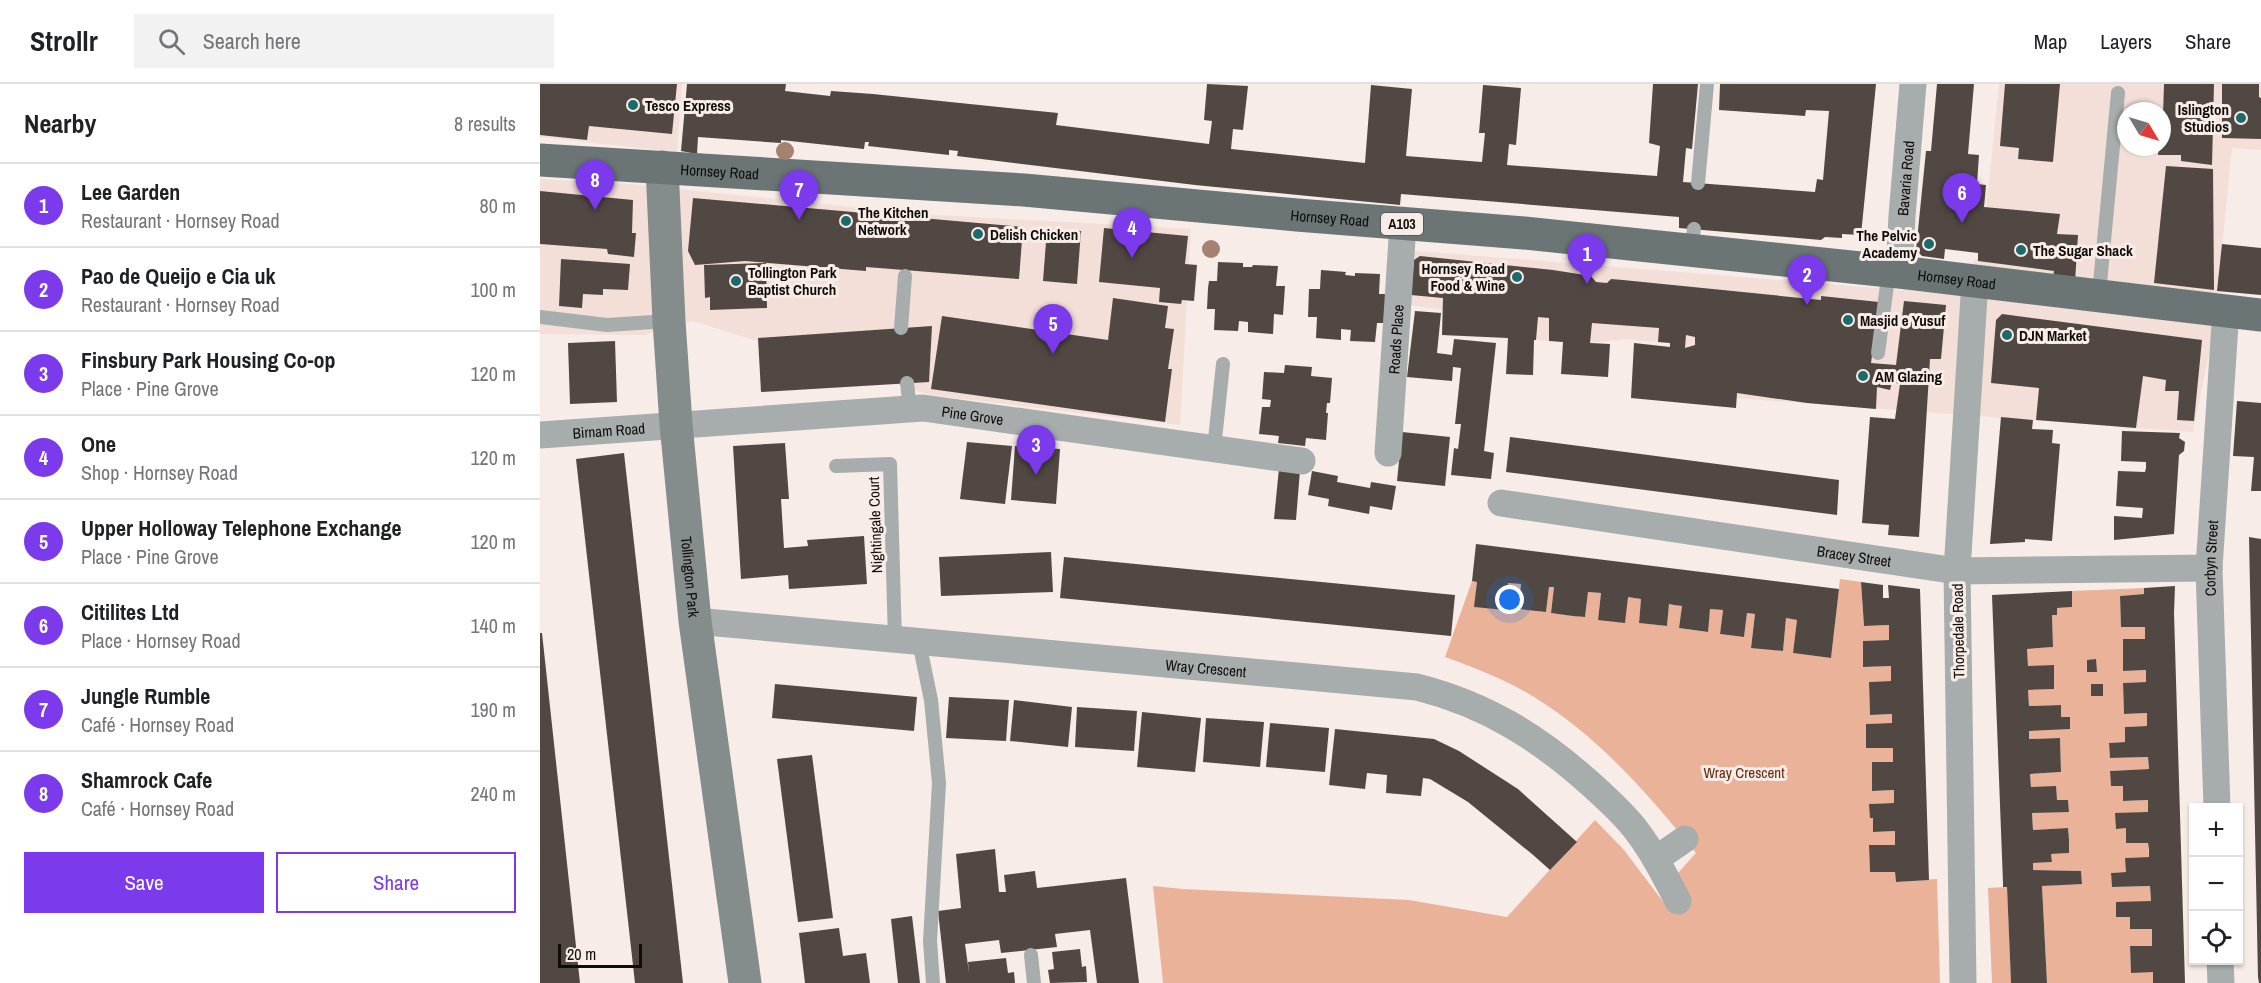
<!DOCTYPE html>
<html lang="en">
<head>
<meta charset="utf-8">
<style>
	body { margin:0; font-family:"Archivo Narrow",sans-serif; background:#f2f2f2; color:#202124 }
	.controls { position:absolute; right:18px; bottom:18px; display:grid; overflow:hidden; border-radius:0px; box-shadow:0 2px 4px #0004 }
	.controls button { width:54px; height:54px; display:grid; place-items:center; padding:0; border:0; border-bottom:2px solid #e0e0e0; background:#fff; color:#202124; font:30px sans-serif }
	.compass { position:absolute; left:1577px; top:18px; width:54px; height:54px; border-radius:50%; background:#fff; box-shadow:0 2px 4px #0004; rotate:128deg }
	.scale { position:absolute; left:18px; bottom:15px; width:84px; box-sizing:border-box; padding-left:6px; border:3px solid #0f0c0a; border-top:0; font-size:16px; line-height:21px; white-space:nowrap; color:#0f0c0a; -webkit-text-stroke:4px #f7ece7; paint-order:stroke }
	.you { position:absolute; left:970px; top:516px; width:21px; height:21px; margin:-15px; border:4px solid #fff; border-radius:50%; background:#1a73e8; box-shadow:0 0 0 9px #1a73e833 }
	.badge { display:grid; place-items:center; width:39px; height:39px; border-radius:50%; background:#7c3aed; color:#fff; font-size:20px; font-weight:700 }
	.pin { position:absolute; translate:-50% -50px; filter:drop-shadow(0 2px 3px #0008) }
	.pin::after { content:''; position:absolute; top:32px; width:21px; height:18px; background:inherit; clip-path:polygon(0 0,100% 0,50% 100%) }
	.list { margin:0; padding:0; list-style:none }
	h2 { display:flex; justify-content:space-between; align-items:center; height:78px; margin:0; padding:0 24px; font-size:26px }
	h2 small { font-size:20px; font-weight:400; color:#757577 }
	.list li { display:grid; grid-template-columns:39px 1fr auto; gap:18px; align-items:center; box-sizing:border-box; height:84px; padding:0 24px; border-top:2px solid #e0e0e0 }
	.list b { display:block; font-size:22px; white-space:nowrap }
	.list p { margin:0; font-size:20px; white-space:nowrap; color:#757577 }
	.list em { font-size:20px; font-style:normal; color:#757577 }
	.actions { display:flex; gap:12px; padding:18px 24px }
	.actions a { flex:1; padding:14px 0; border:2px solid #7c3aed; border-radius:0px; text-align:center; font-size:21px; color:#7c3aed }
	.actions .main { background:#7c3aed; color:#fff }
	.icon { flex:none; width:33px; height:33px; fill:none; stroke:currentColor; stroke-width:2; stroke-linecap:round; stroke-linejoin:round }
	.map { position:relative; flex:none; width:1721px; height:899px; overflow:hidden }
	header { display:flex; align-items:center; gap:36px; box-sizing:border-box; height:84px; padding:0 30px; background:#fff; border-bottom:2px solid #e0e0e0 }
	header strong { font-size:28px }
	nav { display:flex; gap:33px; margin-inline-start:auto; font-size:21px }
	.search { width:420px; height:54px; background:#f2f2f2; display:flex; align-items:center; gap:15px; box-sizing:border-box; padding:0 21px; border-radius:0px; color:#757577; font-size:22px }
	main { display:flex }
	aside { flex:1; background:#fff }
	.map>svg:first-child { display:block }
	.built { fill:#f3dfd7; fill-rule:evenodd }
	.green { fill:#eab299 }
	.building { fill:#514844; fill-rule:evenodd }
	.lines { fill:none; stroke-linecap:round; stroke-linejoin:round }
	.lane { stroke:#a7acac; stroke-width:14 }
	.street { stroke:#a7acac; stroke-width:27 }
	.secondary { stroke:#848c8c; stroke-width:33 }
	.primary { stroke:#6b7575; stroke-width:33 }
	.tree { fill:#a48170 }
	.poi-dot { fill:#1d6a6d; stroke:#f7ece7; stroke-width:2 }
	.labels { text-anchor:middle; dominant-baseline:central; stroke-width:6; stroke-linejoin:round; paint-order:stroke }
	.shield { fill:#f7ece7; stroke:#554f4c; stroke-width:1.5 }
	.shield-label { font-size:14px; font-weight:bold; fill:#0f0c0a }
	.poi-label { font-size:15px; font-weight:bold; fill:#0f0c0a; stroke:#f7ece7; text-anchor:start }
	.street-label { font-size:15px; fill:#0f0c0a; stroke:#f7ece7 }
	.park-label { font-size:15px; fill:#612a0f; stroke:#f7ece7 }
</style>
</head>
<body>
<header>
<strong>Strollr</strong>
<div class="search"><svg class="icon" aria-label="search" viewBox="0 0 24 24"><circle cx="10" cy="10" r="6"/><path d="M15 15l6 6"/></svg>Search here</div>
<nav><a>Map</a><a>Layers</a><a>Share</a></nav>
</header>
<main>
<aside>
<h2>Nearby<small>8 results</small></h2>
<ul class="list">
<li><span class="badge">1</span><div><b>Lee Garden</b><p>Restaurant · Hornsey Road</p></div><em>80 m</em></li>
<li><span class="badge">2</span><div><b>Pao de Queijo e Cia uk</b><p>Restaurant · Hornsey Road</p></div><em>100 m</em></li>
<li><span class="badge">3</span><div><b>Finsbury Park Housing Co-op</b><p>Place · Pine Grove</p></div><em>120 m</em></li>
<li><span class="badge">4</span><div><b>One</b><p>Shop · Hornsey Road</p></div><em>120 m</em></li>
<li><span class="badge">5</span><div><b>Upper Holloway Telephone Exchange</b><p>Place · Pine Grove</p></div><em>120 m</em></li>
<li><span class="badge">6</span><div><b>Citilites Ltd</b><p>Place · Hornsey Road</p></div><em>140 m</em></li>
<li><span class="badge">7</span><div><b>Jungle Rumble</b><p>Café · Hornsey Road</p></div><em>190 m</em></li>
<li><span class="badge">8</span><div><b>Shamrock Cafe</b><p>Café · Hornsey Road</p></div><em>240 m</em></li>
</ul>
<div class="actions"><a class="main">Save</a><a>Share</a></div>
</aside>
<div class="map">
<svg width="1721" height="899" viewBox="0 0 1721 899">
	<rect width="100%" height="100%" fill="#f7ece7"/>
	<!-- built -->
	<g class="built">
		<polygon points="0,0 142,0 137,68 0,53"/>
		<path d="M1459,0h262v66l-29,-2 -18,181 -21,103 -527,-39 4,-50 -43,-4 -37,4 -148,-8 1,-25 -40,-6 3,-54 534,43 42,-39zM1586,27h36v36h-36z"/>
		<polygon points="0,95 91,100 380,130 651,145 640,341 390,311 153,237 105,251 0,250"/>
	</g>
	<!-- green -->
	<g class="green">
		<path d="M1300,495l21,3 3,44 25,-1v15l-26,1v26l28,-1v15l-22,1 1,33 22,-1v9l-26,1v24h27v14h-21v29l22,-1v13l-24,1v14h3v14l22,-1v14h-26l1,27h25l1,10 41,-3 3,104h-777l-10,-97 30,3 226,11 98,17 88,-97 29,30 43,57 11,-34 18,-20c-47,-58 -98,-117 -162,-156 -28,-17 -58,-29 -89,-40l27,-76 5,1 -2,25 30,2 3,-26 13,1 -3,25 28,3 3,-25h5l-3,26 34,4 3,-25 13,1 -3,27 30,-23 13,2 -2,24 28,3 2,-22 13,2 -3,22 28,4 3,-23 13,1 -3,24 24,3 3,-24 8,1 -4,33 32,4 3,-33 11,2 -4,33 38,5z"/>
		<polygon points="1604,504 1604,510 1580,512 1581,543 1605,543 1605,555 1583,556 1583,587 1606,586 1606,598 1583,599 1584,630 1607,629 1607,642 1585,643 1585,658 1569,659 1570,674 1608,673 1609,685 1570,687 1571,702 1583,702 1583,717 1608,716 1608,728 1576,744 1586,744 1587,759 1608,759 1609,773 1586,774 1586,788 1571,789 1572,803 1610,802 1611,817 1576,833 1590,833 1590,845 1612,845 1612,862 1590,863 1591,888 1613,888 1613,899 1507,899 1502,802 1542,799 1541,787 1493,786 1493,779 1512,778 1511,770 1529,769 1528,744 1493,746 1492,729 1529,727 1528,716 1517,716 1491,703 1490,690 1521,688 1520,654 1489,655 1489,647 1521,633 1520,621 1489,622 1488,606 1514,605 1513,581 1488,582 1487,565 1513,563 1512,531 1517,530 1517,524 1532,523 1532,507"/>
		<polygon points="1467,803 1471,899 1452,899 1448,804"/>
	</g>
	<!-- building -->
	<g class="building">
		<polygon points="0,0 137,0 132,50 49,42 47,56 0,51"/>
		<polygon points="147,0 246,0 245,7 290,12 291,7 333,10 518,29 516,41 669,60 672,37 664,36 667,0 708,2 703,46 693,45 691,65 825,79 831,1 872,5 866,72 942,78 945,49 939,49 943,1 981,4 976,61 969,60 967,81 1117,92 1120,62 1109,59 1113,0 1158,0 1152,65 1146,64 1143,98 1275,108 1277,95 1283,96 1289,27 1266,26 1265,32 1179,26 1180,0 1336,0 1321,151 1302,150 1302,154 1285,153 1281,156 1139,144 1139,133 861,110 860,121 655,101 417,72 418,67 409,66 409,71 328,62 329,58 325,58 324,65 241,56 241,59 158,53 157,70 141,67"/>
		<polygon points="1397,0 1434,0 1428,70 1439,71 1437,100 1446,101 1444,123 1520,130 1517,150 1538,151 1535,198 1513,194 1514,187 1438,177 1438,169 1405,165 1404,175 1382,172 1376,166 1386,67 1391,67"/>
		<polygon points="1465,0 1520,0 1513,78 1478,75 1479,64 1460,62"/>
		<polygon points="1624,0 1674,0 1672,81 1641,77 1641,71 1618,71 1619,63 1622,63"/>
		<polygon points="1682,0 1719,0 1719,13 1721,14 1721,55 1682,54"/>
		<polygon points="1626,82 1673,85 1674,206 1614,199"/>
		<polygon points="0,107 93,116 92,149 96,149 94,173 68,170 67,165 0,160"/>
		<polygon points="153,114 483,143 479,195 326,183 326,187 205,177 155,181 148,167"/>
		<polygon points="564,144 648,152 645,180 657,181 654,217 642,216 641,220 619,218 620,204 559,198"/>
		<polygon points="507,145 541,147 537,200 503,197"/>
		<polygon points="1682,160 1721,164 1721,211 1677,207"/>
		<path d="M880,172l133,14 38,6 5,6 11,1 4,-4 12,1 198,20v-4l58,6 -8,61 25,2 8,-64 42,4 -5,54h-11l-11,178 -31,-2 1,-10 -27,-2 8,-106 25,2 5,-35 -8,-2 -2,8 -13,-3 -1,22 -69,-6 -70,-10 -1,15 -105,-10 3,-55 36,4v-4l-12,-1 1,-14 -67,-5 -2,20 20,1 -2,33 -47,-3 2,-32 -14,-1v-23l-11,-1 -2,23h-2l-1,35 -27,-1 2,-36 -66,-3 1,-37 -32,-3 3,-35zM1146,251l9,2v8l-10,3z"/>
		<polygon points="21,175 90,180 88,206 63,205 63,211 43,210 42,224 19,222"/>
		<polygon points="678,178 703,179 703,183 712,183 713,181 738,182 736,202 745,202 743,231 734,230 733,250 708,248 708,238 699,237 698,247 674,246 675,225 667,225 668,204 669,197 677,197"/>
		<polygon points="226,179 227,224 170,226 170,213 165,214 164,181"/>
		<polygon points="781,186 806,188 805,191 815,192 815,189 840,190 839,210 847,210 845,239 837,239 835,258 810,257 811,246 801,245 801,256 776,254 777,233 768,233 769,205 780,205"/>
		<polygon points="573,214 628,222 625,244 634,245 628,285 632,285 625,338 391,305 402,232 568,256"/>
		<polygon points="875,227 901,229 897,269 912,271 914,255 956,259 944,367 954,369 951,395 911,391 914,364 918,365 921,340 915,340 921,284 913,283 912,297 867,293"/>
		<polygon points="1462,230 1662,256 1654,337 1637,336 1639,307 1625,307 1626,296 1603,292 1596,344 1496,336 1499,304 1451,299 1456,236"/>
		<polygon points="392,242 389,298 221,308 218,254"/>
		<polygon points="75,257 77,318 30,320 28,259"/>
		<polygon points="745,281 772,283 771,292 792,294 790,319 787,319 786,329 788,329 786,356 766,354 765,362 738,359 739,352 719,350 722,323 730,323 731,316 722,315 724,288 744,289"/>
		<polygon points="1697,317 1721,319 1721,407 1711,407 1714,373 1693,372"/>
		<polygon points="1461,333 1493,336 1492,345 1513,346 1512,359 1520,360 1512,457 1485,455 1485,458 1450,460"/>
		<polygon points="1582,347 1640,349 1639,354 1645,358 1644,367 1639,371 1634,450 1574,456 1574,432 1602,434 1603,424 1576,422 1578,387 1605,388 1606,384 1606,378 1581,377"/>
		<polygon points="862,348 910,353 905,402 857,397"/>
		<polygon points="970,353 1299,396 1297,431 966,388"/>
		<polygon points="427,358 472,362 465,420 420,415"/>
		<polygon points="245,359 249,415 241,415 244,464 268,462 267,456 324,452 327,500 249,505 248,491 201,495 193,362"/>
		<polygon points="475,362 520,365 516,420 471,416"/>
		<polygon points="84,369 143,899 95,899 36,375"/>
		<polygon points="739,384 760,386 756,436 734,435"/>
		<polygon points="772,387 798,392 797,398 830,404 831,398 856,402 852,426 830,422 829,430 788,422 789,415 768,411"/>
		<polygon points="1709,453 1721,455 1721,899 1719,899 1718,893"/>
		<polygon points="936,460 1299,505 1291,574 1253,569 1257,536 1246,534 1243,567 1211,564 1215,530 1207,529 1204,553 1180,550 1183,526 1170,525 1168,548 1139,544 1142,522 1134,521 1129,520 1127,542 1099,539 1101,515 1094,514 1088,513 1085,539 1058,536 1061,509 1048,508 1045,533 1033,532 1011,529 1014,503 1009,503 1006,528 978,525 981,500 968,499 965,526 934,523 937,498 932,497"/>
		<polygon points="511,468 513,508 401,512 399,473"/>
		<polygon points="524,473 915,511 911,552 520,514"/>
		<polygon points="1321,498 1343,501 1343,514 1349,514 1348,501 1380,505 1389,796 1356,798 1355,788 1330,788 1329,761 1355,761 1355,747 1333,748 1333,734 1330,734 1329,720 1354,719 1354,706 1332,707 1332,678 1353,678 1353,664 1326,664 1326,640 1352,639 1352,630 1330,631 1329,598 1351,597 1351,582 1323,583 1323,557 1349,556 1349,541 1324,542"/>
		<polygon points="1635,502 1634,529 1645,899 1613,899 1613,888 1591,889 1590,862 1612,862 1612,845 1590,845 1590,833 1576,833 1576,818 1611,817 1610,802 1572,803 1571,789 1586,788 1585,774 1609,773 1609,766 1608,759 1586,759 1586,744 1576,745 1575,729 1608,728 1608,716 1583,717 1583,702 1571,702 1570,687 1609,685 1608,673 1570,674 1569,659 1585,658 1585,643 1607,642 1607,629 1584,630 1583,599 1606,598 1606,586 1583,587 1583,555 1605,555 1605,543 1581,543 1580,512 1604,510 1604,504"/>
		<polygon points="1532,507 1532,523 1517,524 1517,531 1512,531 1513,563 1487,565 1488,582 1514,581 1514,605 1488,606 1489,622 1521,621 1521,633 1530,633 1530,645 1489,647 1489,655 1520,654 1521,688 1490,690 1491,703 1516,702 1517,716 1528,716 1529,728 1492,729 1493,746 1528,744 1529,756 1529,769 1511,770 1512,778 1493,779 1493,786 1541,787 1542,800 1502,802 1507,899 1471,899 1467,803 1463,803 1463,799 1452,511"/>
		<polygon points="0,549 2,549 40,899 0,899"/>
		<polygon points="1556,575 1557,588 1547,588 1547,576"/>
		<polygon points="235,600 377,613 374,647 232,634"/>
		<rect x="1551" y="600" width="12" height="12"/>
		<polygon points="409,613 469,616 466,657 406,654"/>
		<polygon points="474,616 532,623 528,663 470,657"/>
		<polygon points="537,623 597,627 594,667 535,663"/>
		<polygon points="602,628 661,634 655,688 597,683"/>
		<polygon points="666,634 724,638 720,683 663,678"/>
		<polygon points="730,639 789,644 785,688 726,683"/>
		<polygon points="795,645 894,655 919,667 978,705 1037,758 1010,786 992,770 928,718 890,695 883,694 881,712 846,709 847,691 827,689 825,705 789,701"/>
		<polygon points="272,671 293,834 258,838 237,675"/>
		<polygon points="455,765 459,808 466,808 464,791 495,787 497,804 586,794 599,899 557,899 550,846 515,850 517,863 461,869 459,856 425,860 429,889 428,878 466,874 468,889 474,888 475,899 406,899 398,827 421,824 416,770"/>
		<polygon points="372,832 380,899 358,899 351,835"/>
		<polygon points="299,844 303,872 326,869 330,899 265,899 259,849"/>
		<polygon points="540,865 542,883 546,882 547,898 510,899 508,886 514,885 512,868"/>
	</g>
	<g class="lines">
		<!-- lane -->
		<g class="lane">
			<polyline points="1158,99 1167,0"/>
			<polyline points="1151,167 1154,145"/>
			<polyline points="1559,210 1578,9"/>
			<polyline points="0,233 67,241 129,237"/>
			<polyline points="361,244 365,192"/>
			<polyline points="1338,269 1349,186"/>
			<polyline points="367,299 370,325"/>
			<polyline points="674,365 683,280"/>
			<polyline points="296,382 350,380 355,556"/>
			<polyline points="379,558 391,616 399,699 390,857 393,899"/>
			<polyline points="491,871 494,899"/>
		</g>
		<!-- street -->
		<g class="street">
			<path id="s1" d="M1359,188l3,-56 11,-132"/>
			<path id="s2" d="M0,351l383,-27 379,53"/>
			<path id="s3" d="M848,369l15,-229"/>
			<path id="s4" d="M961,419l456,68 252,-3"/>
			<path id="s5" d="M155,537l722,66c71,18 124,52 177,100 15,14 30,27 42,43 17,22 29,46 42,71"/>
			<path id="s6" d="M1677,724l-8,-240 17,-259"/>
			<polyline points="1116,775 1145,755"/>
			<polyline points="1680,876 1681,899"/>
			<polyline points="1423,899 1417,487 1435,196"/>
		</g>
		<!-- secondary -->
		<path class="secondary" id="s7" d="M122,83l7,154 7,103 19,197 50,362"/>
		<!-- primary -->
		<path class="primary" id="s8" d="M0,76l484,30 273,25 227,18 375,39 362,43"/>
	</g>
	<!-- trees -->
	<g class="tree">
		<circle cx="245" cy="67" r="9"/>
		<circle cx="671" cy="165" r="9"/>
	</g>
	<!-- markers -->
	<g class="poi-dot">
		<circle cx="93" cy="21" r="6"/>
		<circle cx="1701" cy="34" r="6"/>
		<circle cx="306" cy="137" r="6"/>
		<circle cx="438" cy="150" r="6"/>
		<circle cx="1389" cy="160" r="6"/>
		<circle cx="1481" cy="166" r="6"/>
		<circle cx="977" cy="193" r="6"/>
		<circle cx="196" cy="197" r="6"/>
		<circle cx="1308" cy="236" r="6"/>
		<circle cx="1467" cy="251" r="6"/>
		<circle cx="1323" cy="292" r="6"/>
	</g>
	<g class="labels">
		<!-- shield labels -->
		<rect class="shield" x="841" y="129" width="42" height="22" rx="4.5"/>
		<g class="shield-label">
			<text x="862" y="140">A103</text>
		</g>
		<!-- poi labels -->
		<g class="poi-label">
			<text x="105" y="21">Tesco Express</text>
			<text x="1689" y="25" text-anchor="end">Islington<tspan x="1689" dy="17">Studios</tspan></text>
			<text x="318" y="128">The Kitchen<tspan x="318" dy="17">Network</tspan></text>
			<text x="450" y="150">Delish Chicken</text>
			<text x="1377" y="151" text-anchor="end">The Pelvic<tspan x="1377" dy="17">Academy</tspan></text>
			<text x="1493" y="166">The Sugar Shack</text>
			<text x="965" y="184" text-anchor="end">Hornsey Road<tspan x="965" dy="17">Food &amp; Wine</tspan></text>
			<text x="208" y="188">Tollington Park<tspan x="208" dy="17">Baptist Church</tspan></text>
			<text x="1320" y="236">Masjid e Yusuf</text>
			<text x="1479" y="251">DJN Market</text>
			<text x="1335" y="292">AM Glazing</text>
		</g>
		<!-- street labels -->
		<g class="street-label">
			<text stroke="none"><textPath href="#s8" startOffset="180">Hornsey Road</textPath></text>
			<text stroke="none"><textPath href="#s1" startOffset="94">Bavaria Road</textPath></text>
			<text stroke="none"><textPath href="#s8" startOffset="792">Hornsey Road</textPath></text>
			<text stroke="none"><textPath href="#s8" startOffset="1422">Hornsey Road</textPath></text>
			<text stroke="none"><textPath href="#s3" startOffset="114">Roads Place</textPath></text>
			<text stroke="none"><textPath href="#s2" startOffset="434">Pine Grove</textPath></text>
			<text stroke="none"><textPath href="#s2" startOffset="69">Birnam Road</textPath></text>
			<text transform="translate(335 441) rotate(-92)">Nightingale Court</text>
			<text stroke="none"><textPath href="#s4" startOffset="357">Bracey Street</textPath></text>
			<text stroke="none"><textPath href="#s6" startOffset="250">Corbyn Street</textPath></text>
			<text stroke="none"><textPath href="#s7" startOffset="411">Tollington Park</textPath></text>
			<text transform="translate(1418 547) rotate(-91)">Thorpedale Road</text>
			<text stroke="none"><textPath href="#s5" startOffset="513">Wray Crescent</textPath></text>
		</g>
		<!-- park labels -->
		<g class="park-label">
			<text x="1204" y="688">Wray Crescent</text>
		</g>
	</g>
</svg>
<div class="controls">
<button>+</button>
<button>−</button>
<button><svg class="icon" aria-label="locate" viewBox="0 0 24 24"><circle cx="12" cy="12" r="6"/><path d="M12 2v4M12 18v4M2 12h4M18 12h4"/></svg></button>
</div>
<svg class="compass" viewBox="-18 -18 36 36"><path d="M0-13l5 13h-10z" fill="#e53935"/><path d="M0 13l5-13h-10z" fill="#757577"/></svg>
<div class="scale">20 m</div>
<div class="you"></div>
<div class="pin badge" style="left:1047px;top:200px">1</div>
<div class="pin badge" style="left:1267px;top:221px">2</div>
<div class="pin badge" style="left:496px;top:391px">3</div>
<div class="pin badge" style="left:592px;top:174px">4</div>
<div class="pin badge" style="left:513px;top:270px">5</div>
<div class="pin badge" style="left:1422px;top:139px">6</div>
<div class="pin badge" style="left:259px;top:136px">7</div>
<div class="pin badge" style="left:55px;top:126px">8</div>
</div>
</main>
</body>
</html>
